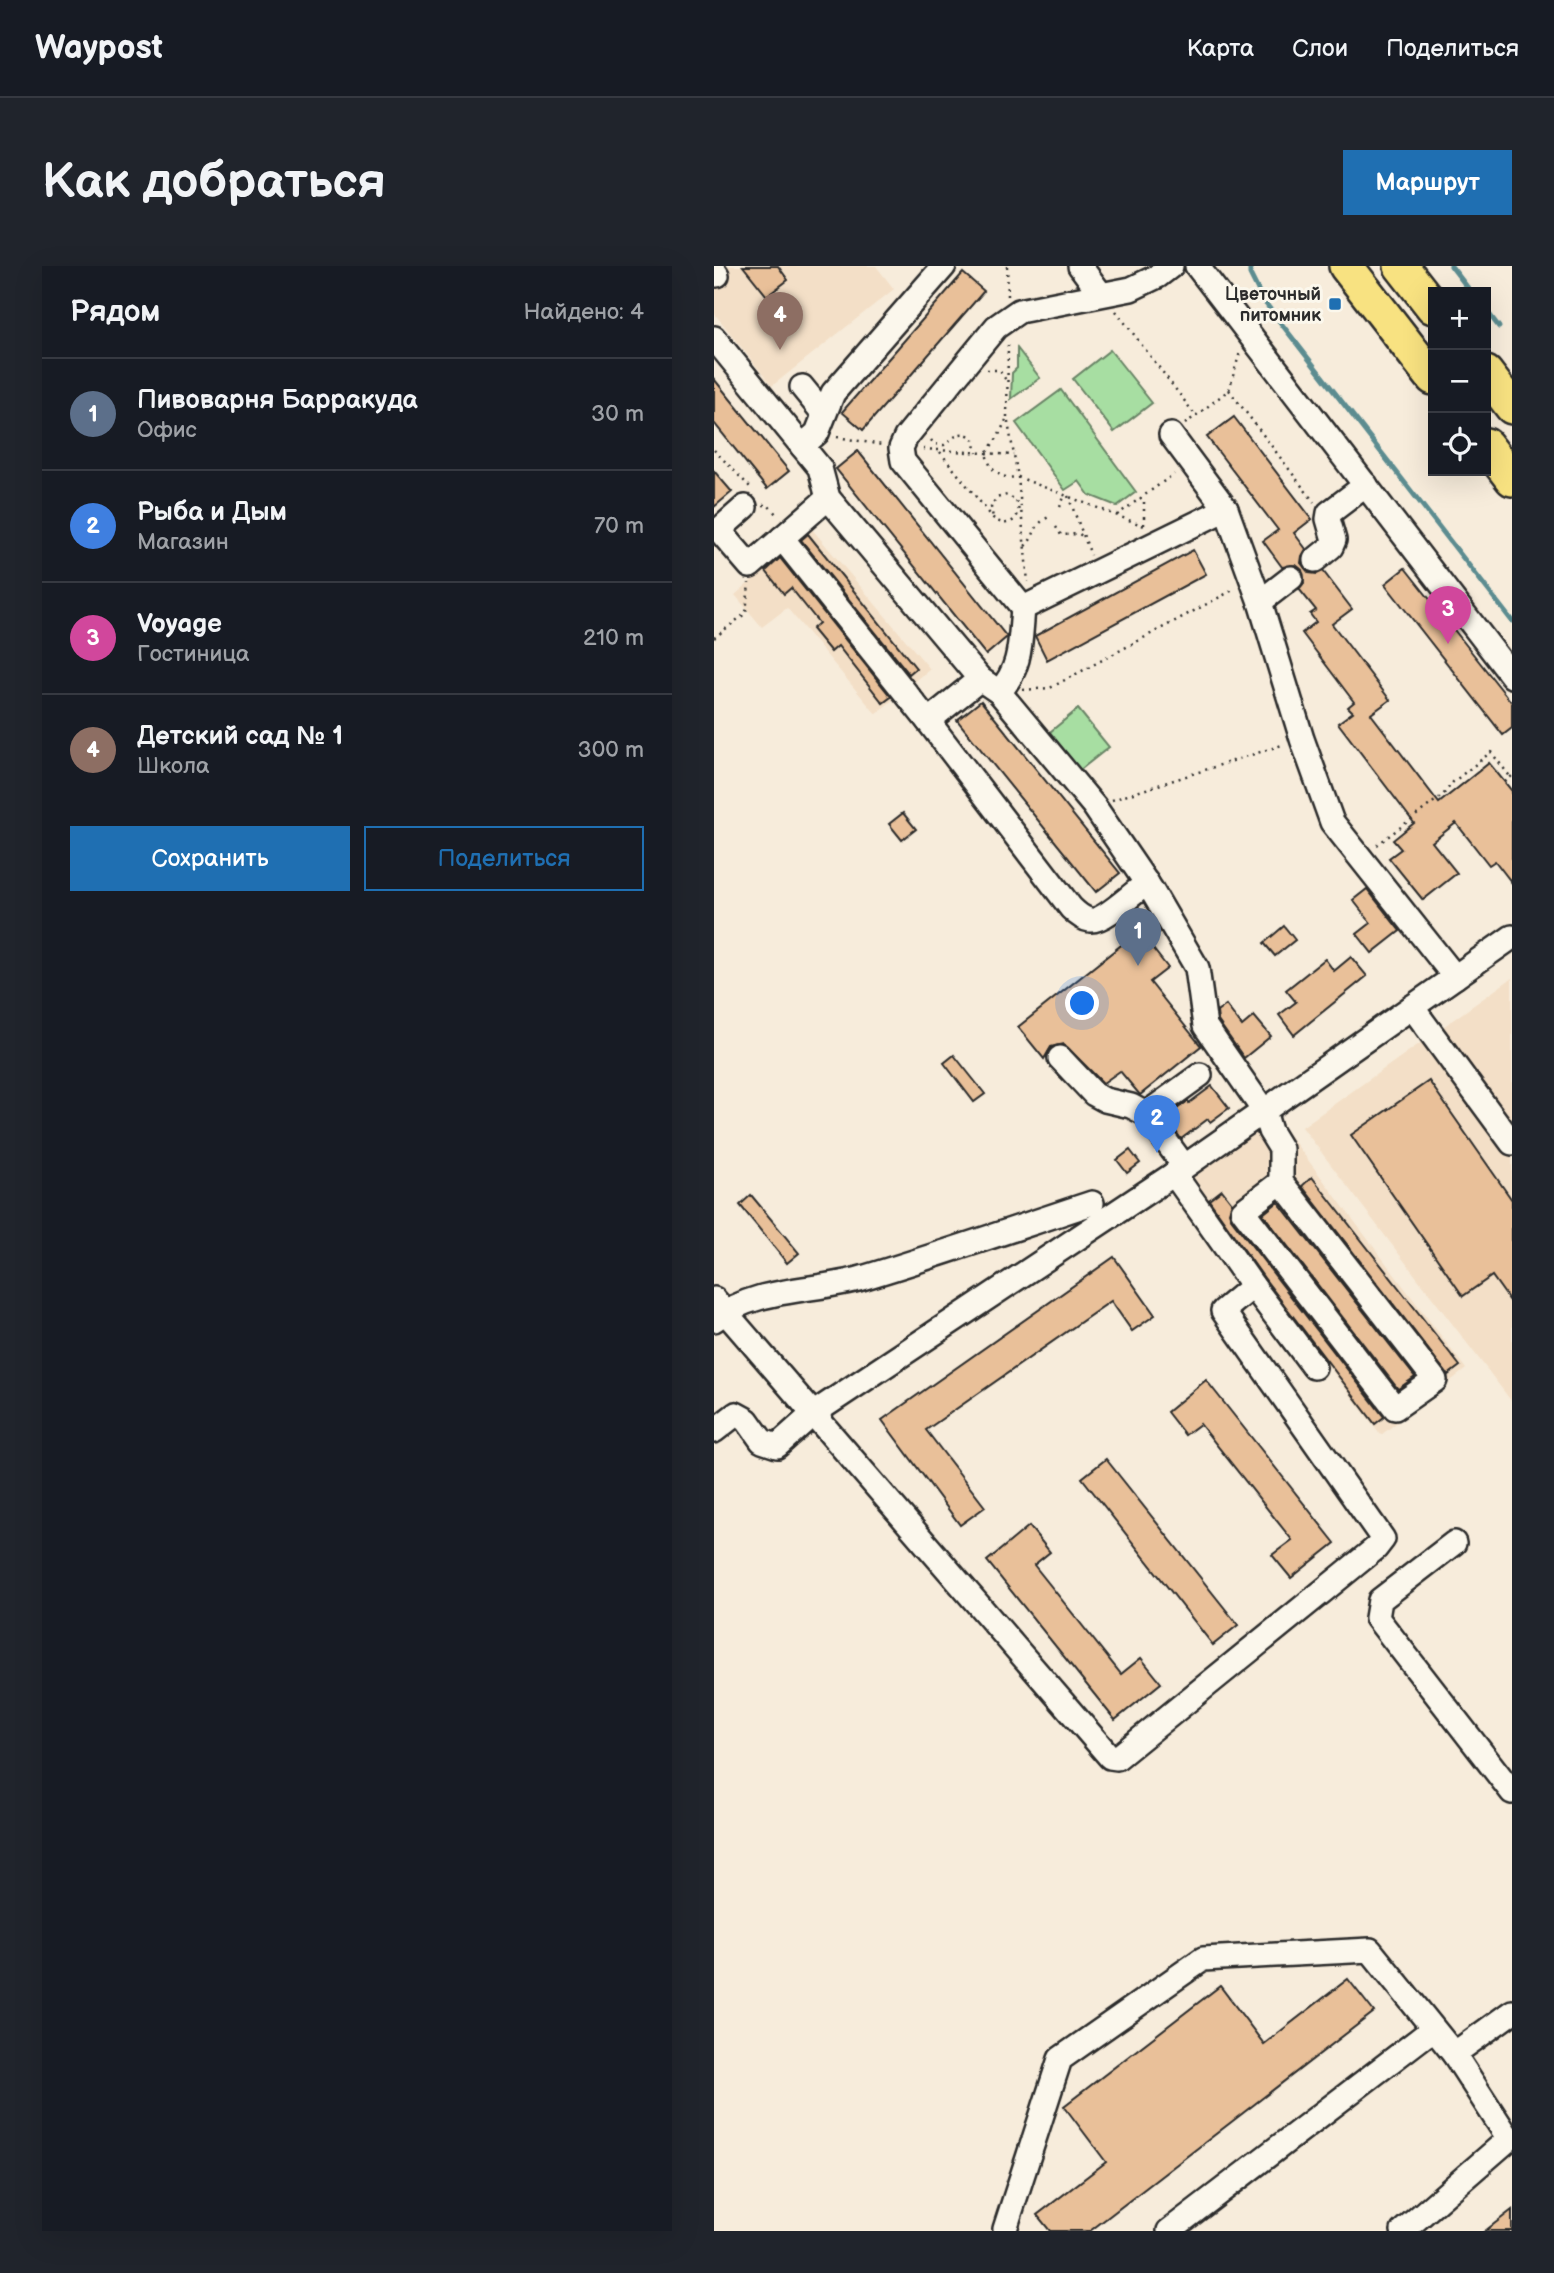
<!DOCTYPE html>
<html lang="ru">
<head>
<meta charset="utf-8">
<style>
	body { margin:0; font-family:"Balsamiq Sans",sans-serif; background:#20242c; color:#f1f3f6 }
	.controls { position:absolute; right:21px; top:21px; display:grid; overflow:hidden; border-radius:0px; box-shadow:0 7px 28px #0002 }
	.controls button { width:63px; height:63px; display:grid; place-items:center; padding:0; border:0; border-bottom:2px solid #363941; background:#171b24; color:#f1f3f6; font:35px sans-serif }
	.you { position:absolute; left:369px; top:738px; width:24px; height:24px; margin:-18px; border:5px solid #fff; border-radius:50%; background:#1a73e8; box-shadow:0 0 0 10px #1a73e833 }
	.badge { display:grid; place-items:center; width:46px; height:46px; border-radius:50%; background:#1f6fb2; color:#fff; font-size:23px; font-weight:700 }
	.pin { position:absolute; translate:-50% -58px; filter:drop-shadow(0 2px 4px #0008) }
	.pin::after { content:''; position:absolute; top:37px; width:24px; height:21px; background:inherit; clip-path:polygon(0 0,100% 0,50% 100%) }
	.list { margin:0; padding:0; list-style:none }
	h2 { display:flex; justify-content:space-between; align-items:center; height:91px; margin:0; padding:0 28px; font-size:30px }
	h2 small { font-size:23px; font-weight:400; color:#9ea1a6 }
	.list li { display:grid; grid-template-columns:46px 1fr auto; gap:21px; align-items:center; box-sizing:border-box; height:112px; padding:0 28px; border-top:2px solid #363941 }
	.list b { display:block; font-size:26px; white-space:nowrap }
	.list p { margin:0; font-size:23px; white-space:nowrap; color:#9ea1a6 }
	.list em { font-size:23px; font-style:normal; color:#9ea1a6 }
	.actions { display:flex; gap:14px; padding:21px 28px }
	.actions a { flex:1; padding:16px 0; border:2px solid #1f6fb2; border-radius:0px; text-align:center; font-size:24px; color:#1f6fb2 }
	.actions .main { background:#1f6fb2; color:#fff }
	.icon { flex:none; width:38px; height:38px; fill:none; stroke:currentColor; stroke-width:2; stroke-linecap:round; stroke-linejoin:round }
	.map { position:relative; flex:none; width:798px; height:1965px; overflow:hidden; border-radius:0px }
	header { display:flex; align-items:center; gap:42px; box-sizing:border-box; height:98px; padding:0 35px; background:#171b24; border-bottom:2px solid #363941 }
	header strong { font-size:33px }
	nav { display:flex; gap:38px; margin-inline-start:auto; font-size:24px }
	.intro { display:flex; align-items:center; justify-content:space-between; box-sizing:border-box; height:168px; padding:0 42px }
	h1 { margin:0; font-size:49px }
	.button { padding:18px 32px; border-radius:0px; background:#1f6fb2; color:#fff; font-size:24px; font-weight:700 }
	main { display:flex; gap:42px; padding:0 42px }
	aside { flex:1; background:#171b24; border-radius:0px; box-shadow:0 7px 28px #0002 }
	.map>svg:first-child { display:block }
	.built { fill:#f3dfc7 }
	.green { fill:#a7dea2; stroke:#698466; stroke-width:2 }
	.lines { fill:none; stroke-linecap:round; stroke-linejoin:round }
	.stream { stroke:#5b8c90; stroke-width:5 }
	.building { fill:#e9c099; stroke:#2b2b2b; stroke-width:2 }
	.minor-casing { stroke:#2b2b2b; stroke-width:28 }
	.highway-casing { stroke:#2b2b2b; stroke-width:38 }
	.path { stroke:#2b2b2b; stroke-width:2.5; stroke-dasharray:2 5; stroke-linecap:butt }
	.minor { stroke:#fbf7ec; stroke-width:23 }
	.highway { stroke:#f8e281; stroke-width:33 }
	.poi-dot { fill:#1f6fb2; stroke:#fbf7ec; stroke-width:2.5 }
	.labels { text-anchor:middle; dominant-baseline:central; stroke-width:6; stroke-linejoin:round; paint-order:stroke }
	.poi-label { font-size:18px; font-weight:bold; fill:#2b2b2b; stroke:#fbf7ec; text-anchor:end }
</style>
</head>
<body>
<header>
<strong>Waypost</strong>
<nav><a>Карта</a><a>Слои</a><a>Поделиться</a></nav>
</header>
<div class="intro"><h1>Как добраться</h1><a class="button">Маршрут</a></div>
<main>
<aside>
<h2>Рядом<small>Найдено: 4</small></h2>
<ul class="list">
<li><span class="badge" style="background:#5c6f8a">1</span><div><b>Пивоварня Барракуда</b><p>Офис</p></div><em>30 m</em></li>
<li><span class="badge" style="background:#3f7fe0">2</span><div><b>Рыба и Дым</b><p>Магазин</p></div><em>70 m</em></li>
<li><span class="badge" style="background:#d1479c">3</span><div><b>Voyage</b><p>Гостиница</p></div><em>210 m</em></li>
<li><span class="badge" style="background:#8d6e63">4</span><div><b>Детский сад № 1</b><p>Школа</p></div><em>300 m</em></li>
</ul>
<div class="actions"><a class="main">Сохранить</a><a>Поделиться</a></div>
</aside>
<div class="map">
<svg width="798" height="1965" viewBox="0 0 798 1965">
	<rect width="100%" height="100%" fill="#f7ecdb"/>
	<filter id="ink" filterUnits="userSpaceOnUse"><feTurbulence type="fractalNoise" baseFrequency=".0143" numOctaves="2"/><feDisplacementMap in="SourceGraphic" scale="14" xChannelSelector="R" yChannelSelector="G"/><feConvolveMatrix kernelMatrix="1 2 1 2 8 2 1 2 1" color-interpolation-filters="sRGB"/></filter>
	<g filter="url(#ink)">
		<!-- built -->
		<g class="built">
			<polygon points="0,0 162,0 180,23 58,120 0,47"/>
			<polygon points="92,256 216,403 162,448 73,342 48,361 21,329 44,309 38,301"/>
			<polygon points="798,712 798,1136 588,861"/>
			<polygon points="563,853 752,1103 667,1169 490,937 478,910"/>
		</g>
		<!-- green -->
		<g class="green">
			<polygon points="303,82 326,112 297,133 298,107 303,102"/>
			<polygon points="396,84 438,137 400,166 359,113"/>
			<polygon points="347,124 422,226 403,240 375,229 365,215 351,224 302,157"/>
			<polygon points="364,443 395,481 366,504 336,466"/>
		</g>
		<g class="lines">
			<!-- stream -->
			<g class="stream">
				<polyline points="536,0 536,8 549,34 798,355"/>
				<polyline points="737,0 757,26"/>
				<polyline points="772,44 785,61"/>
			</g>
		</g>
		<!-- building -->
		<g class="building">
			<polygon points="29,0 64,0 74,14 53,30"/>
			<polygon points="249,7 270,25 149,164 128,146"/>
			<polygon points="0,113 75,205 53,223 0,157"/>
			<polygon points="520,151 598,253 580,267 592,283 588,290 587,297 595,307 603,308 609,305 638,343 618,358 676,434 657,448 725,537 775,497 798,525 798,617 781,595 775,599 742,557 718,576 743,607 709,634 675,592 687,583 679,574 700,557 624,457 639,446 634,441 640,436 588,367 602,356 596,348 602,344 585,323 590,317 588,304 582,299 568,301 549,275 564,264 493,171"/>
			<polygon points="144,185 293,371 272,389 122,203"/>
			<polygon points="0,205 18,226 0,241"/>
			<polygon points="94,268 202,402 195,408 87,274"/>
			<polygon points="479,284 492,308 333,394 321,370"/>
			<polygon points="66,292 177,431 169,437 124,380 117,386 98,363 105,357 77,322 70,328 52,305"/>
			<polygon points="691,302 798,437 798,462 789,469 671,318"/>
			<polygon points="267,435 406,607 382,626 243,454"/>
			<polygon points="189,547 202,563 188,574 175,558"/>
			<polygon points="653,623 686,665 658,687 643,668 657,657 639,634"/>
			<polygon points="570,660 581,674 561,690 550,677"/>
			<polygon points="425,665 454,702 436,716 487,780 426,829 406,805 389,817 350,778 337,781 330,793 304,761"/>
			<polygon points="637,691 653,710 580,769 565,749 582,736 572,724 611,693 620,705"/>
			<polygon points="512,739 528,760 540,750 557,770 530,792 504,755 503,746"/>
			<polygon points="240,789 271,828 260,836 230,797"/>
			<polygon points="715,815 798,934 798,1038 778,1010 749,1030 637,869"/>
			<polygon points="498,820 515,842 496,856 494,853 467,873 452,851 474,835 475,837"/>
			<polygon points="416,884 426,897 413,907 403,894"/>
			<polygon points="598,911 746,1100 734,1109 588,920"/>
			<polygon points="508,924 518,937 515,946 518,954 670,1151 661,1158 550,1012 495,934"/>
			<polygon points="37,929 85,987 73,997 26,939"/>
			<polygon points="564,936 701,1111 684,1123 549,948"/>
			<polygon points="400,991 441,1049 418,1065 397,1035 212,1164 271,1241 246,1259 168,1154"/>
			<polygon points="492,1114 621,1277 577,1312 558,1289 578,1274 486,1158 471,1169 453,1146"/>
			<polygon points="392,1193 524,1359 499,1379 368,1212"/>
			<polygon points="315,1260 336,1286 320,1299 407,1408 427,1392 447,1417 401,1454 273,1295"/>
			<polygon points="634,1713 660,1746 376,1965 336,1965 323,1949 392,1896 350,1840 506,1720 550,1778"/>
			<polygon points="798,1944 798,1965 771,1965"/>
		</g>
		<g class="lines">
			<!-- minor casing -->
			<g class="minor-casing">
				<g id="minor">
					<polyline points="230,0 119,127 103,167 88,180 106,202 114,232 266,413 285,426 380,540 438,625 483,702 491,760 550,845 556,865 567,883 567,916 721,1114 681,1142 529,945 567,916"/>
					<polyline points="366,0 386,27"/>
					<polyline points="457,0 444,10 417,23 305,45 282,61 192,171 187,182 189,195 309,342 512,243"/>
					<polyline points="483,0 798,410"/>
					<polyline points="0,5 3,9"/>
					<polyline points="0,72 88,180"/>
					<polyline points="88,121 110,148"/>
					<polyline points="457,169 512,243 546,336 588,473 618,556 741,711"/>
					<polyline points="31,241 5,264 36,300 114,232"/>
					<polyline points="68,272 214,455 266,413"/>
					<polyline points="601,294 617,281 620,274 614,253 615,247 652,219"/>
					<polyline points="546,336 577,312"/>
					<path d="M285,426c23,-24 21,-52 24,-84"/>
					<path d="M214,455l143,187c5,5 12,11 19,12 14,2 45,-29 57,-37"/>
					<polyline points="698,741 798,877"/>
					<polyline points="346,792 380,828 391,834 417,840 432,848 470,900"/>
					<polyline points="432,848 486,809"/>
					<polyline points="460,908 539,1020 600,1101"/>
					<polyline points="0,1033 396,1491 403,1492 662,1282 669,1273 509,1045 539,1020"/>
					<path d="M0,1054c41,-33 100,-28 148,-42 77,-23 154,-50 230,-75"/>
					<polyline points="0,1165 22,1148 33,1154 48,1175 63,1180 100,1147 460,908 798,671"/>
					<polyline points="740,1277 666,1334 663,1352 798,1526"/>
					<polyline points="292,1965 291,1963 346,1793 489,1693 656,1684 740,1788"/>
					<polyline points="455,1965 719,1763"/>
					<polyline points="689,1965 795,1873 740,1788 798,1746"/>
				</g>
			</g>
			<!-- highway casing -->
			<g class="highway-casing">
				<g id="highway">
					<polyline points="632,0 719,112"/>
					<polyline points="687,0 719,41"/>
					<polyline points="772,107 798,141"/>
					<polyline points="772,179 798,213"/>
				</g>
			</g>
			<!-- path -->
			<g class="path">
				<polyline points="293,0 294,30"/>
				<polyline points="402,45 482,150"/>
				<polyline points="294,79 293,151 304,211 314,316"/>
				<polyline points="273,104 285,104 292,114"/>
				<polyline points="515,124 600,236"/>
				<path d="M292,154l-8,17 -12,16c4,18 14,27 32,24l126,49"/>
				<polyline points="471,158 515,124 526,86"/>
				<polyline points="123,171 168,179"/>
				<path d="M217,174l3,4 10,1c11,-8 18,-18 30,-5l3,13"/>
				<polyline points="209,183 300,189"/>
				<polyline points="0,184 37,222"/>
				<path d="M226,186l53,66c11,9 22,6 26,-7l-3,-11 -9,-5 -11,3 -5,9 2,11"/>
				<polyline points="354,230 377,289"/>
				<polyline points="49,239 54,239 63,249"/>
				<polyline points="346,241 351,229"/>
				<polyline points="403,249 460,208"/>
				<polyline points="430,259 430,231"/>
				<polyline points="342,261 347,269 365,268 371,272"/>
				<path d="M311,280c12,-11 7,-21 24,-29"/>
				<polyline points="0,372 32,347 35,317"/>
				<polyline points="309,424 336,422 519,324"/>
				<polyline points="791,516 798,510"/>
				<polyline points="398,534 571,478"/>
				<polyline points="663,579 729,529 739,516 777,486 798,513"/>
			</g>
			<!-- minor -->
			<use href="#minor" class="minor"/>
			<!-- highway -->
			<use href="#highway" class="highway"/>
		</g>
	</g>
	<!-- markers -->
	<rect class="poi-dot" x="614" y="31" width="14" height="14" rx="3.5"/>
	<g class="labels">
		<!-- poi labels -->
		<g class="poi-label">
			<text x="607" y="28">Цветочный<tspan x="607" dy="21">питомник</tspan></text>
		</g>
	</g>
</svg>
<div class="controls">
<button>+</button>
<button>−</button>
<button><svg class="icon" aria-label="locate" viewBox="0 0 24 24"><circle cx="12" cy="12" r="6"/><path d="M12 2v4M12 18v4M2 12h4M18 12h4"/></svg></button>
</div>
<div class="you"></div>
<div class="pin badge" style="left:424px;top:700px;background:#5c6f8a">1</div>
<div class="pin badge" style="left:443px;top:887px;background:#3f7fe0">2</div>
<div class="pin badge" style="left:734px;top:378px;background:#d1479c">3</div>
<div class="pin badge" style="left:66px;top:84px;background:#8d6e63">4</div>
</div>
</main>
</body>
</html>
